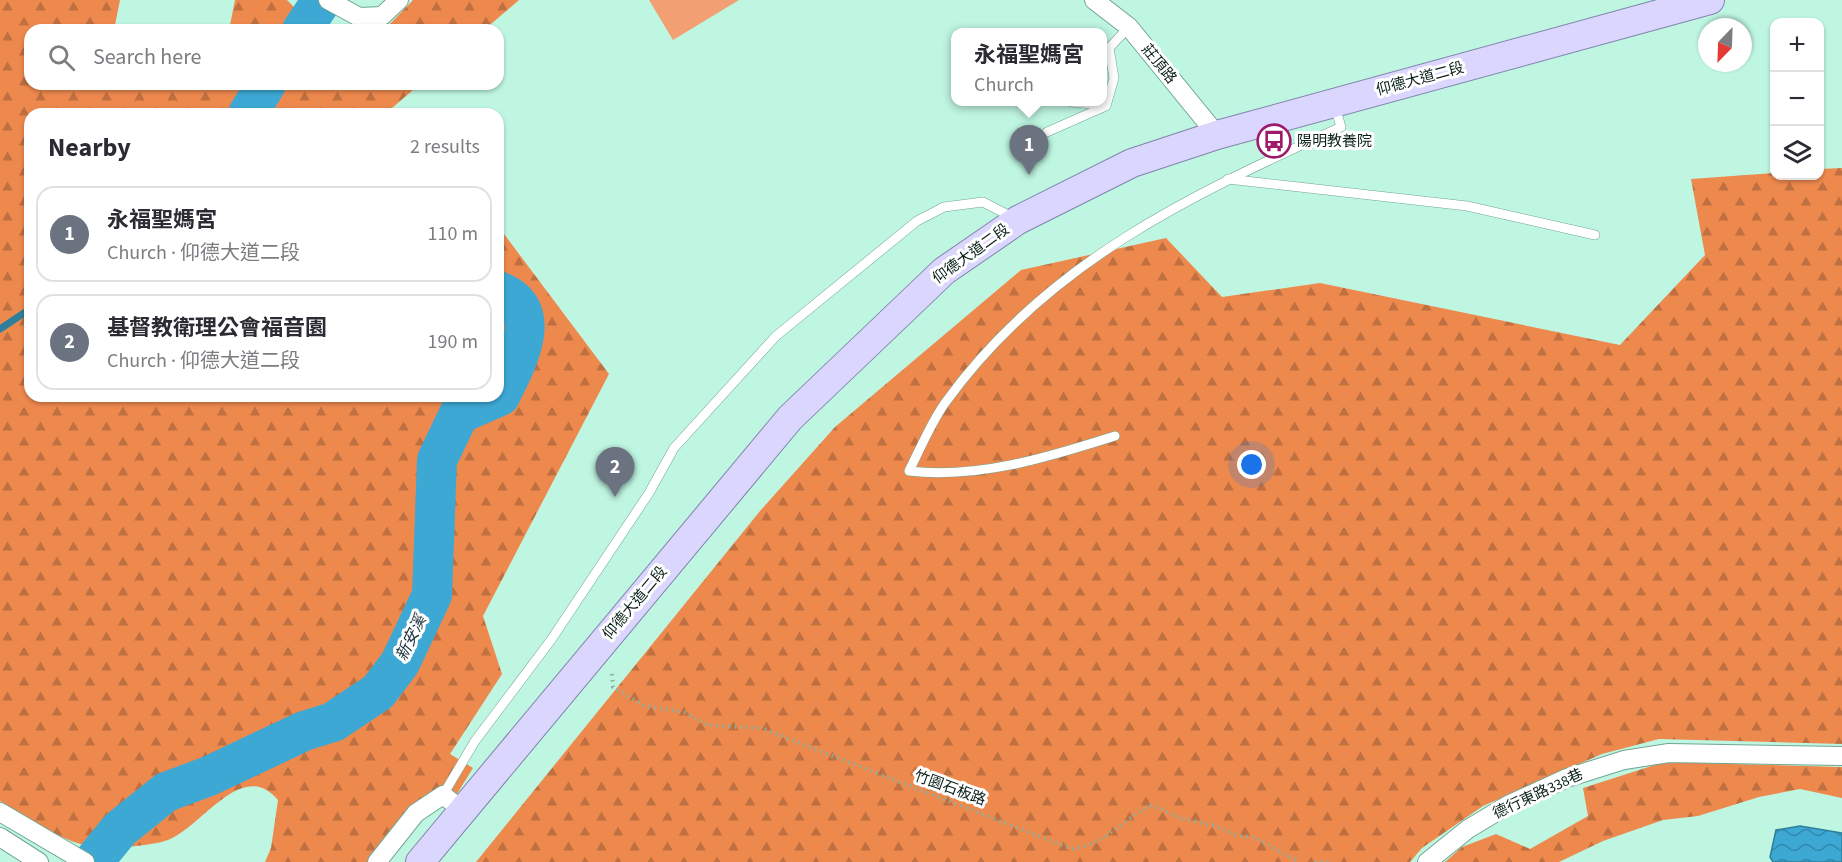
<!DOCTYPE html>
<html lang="en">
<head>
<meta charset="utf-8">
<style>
	body { margin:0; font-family:"Source Sans 3","Noto Sans TC",sans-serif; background:#f7f7f7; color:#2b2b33 }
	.controls { position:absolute; right:18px; top:18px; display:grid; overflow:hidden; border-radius:12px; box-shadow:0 2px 4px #0004 }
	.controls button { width:54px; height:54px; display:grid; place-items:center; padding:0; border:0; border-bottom:2px solid #e1e1e2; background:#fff; color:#2b2b33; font:30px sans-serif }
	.compass { position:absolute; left:1698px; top:18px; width:54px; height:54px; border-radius:50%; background:#fff; box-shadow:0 2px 4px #0004; rotate:203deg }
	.you { position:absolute; left:1252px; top:465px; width:21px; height:21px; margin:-15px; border:4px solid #fff; border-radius:50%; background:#1a73e8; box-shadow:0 0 0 9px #1a73e833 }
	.badge { display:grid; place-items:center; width:39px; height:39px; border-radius:50%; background:#7c3aed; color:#fff; font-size:20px; font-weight:700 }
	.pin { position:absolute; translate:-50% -50px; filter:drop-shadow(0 2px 3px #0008) }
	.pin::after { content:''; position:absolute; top:32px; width:21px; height:18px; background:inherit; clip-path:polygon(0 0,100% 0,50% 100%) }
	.popup { position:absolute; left:951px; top:28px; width:156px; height:78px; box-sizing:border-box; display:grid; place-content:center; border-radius:12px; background:#fff; filter:drop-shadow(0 2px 4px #0005); font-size:20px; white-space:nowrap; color:#7c7c81 }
	.popup b { font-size:22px; color:#2b2b33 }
	.popup::after { content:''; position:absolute; left:50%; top:100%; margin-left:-12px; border:12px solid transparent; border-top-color:#fff }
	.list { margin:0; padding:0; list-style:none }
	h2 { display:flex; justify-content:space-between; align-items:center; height:78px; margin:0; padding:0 24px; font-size:26px }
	h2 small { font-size:20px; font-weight:400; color:#7c7c81 }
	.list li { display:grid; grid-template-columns:39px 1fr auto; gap:18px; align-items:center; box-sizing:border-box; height:96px; margin:0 12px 12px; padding:0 12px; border:2px solid #e1e1e2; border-radius:18px }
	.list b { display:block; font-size:22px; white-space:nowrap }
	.list p { margin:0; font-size:20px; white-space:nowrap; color:#7c7c81 }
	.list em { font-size:20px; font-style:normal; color:#7c7c81 }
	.icon { flex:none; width:33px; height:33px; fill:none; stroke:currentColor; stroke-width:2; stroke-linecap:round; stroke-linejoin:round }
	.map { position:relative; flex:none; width:1842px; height:862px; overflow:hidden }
	.search { position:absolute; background:#fff; box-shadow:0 2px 4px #0004; left:24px; top:24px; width:480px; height:66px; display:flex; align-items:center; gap:15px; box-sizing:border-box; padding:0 21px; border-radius:18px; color:#7c7c81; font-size:22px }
	.panel { position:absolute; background:#fff; box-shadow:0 2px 4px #0004; left:24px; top:108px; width:480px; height:294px; border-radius:18px }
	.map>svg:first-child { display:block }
	.forest { fill:url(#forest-firs) }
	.green { fill:#f2a073 }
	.water { fill:url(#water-waves); stroke:#2d7f9c; stroke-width:1.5 }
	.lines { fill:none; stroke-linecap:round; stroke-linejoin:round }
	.stream { stroke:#2d7f9c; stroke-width:7 }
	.river { stroke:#3da8d4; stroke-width:40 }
	.service-casing { stroke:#71a692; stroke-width:10 }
	.minor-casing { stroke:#71a692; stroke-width:20 }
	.primary-casing { stroke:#8184ac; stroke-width:30 }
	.path { stroke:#86b2a2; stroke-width:4; stroke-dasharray:1.5 4.5; stroke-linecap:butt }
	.service { stroke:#fff; stroke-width:9 }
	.minor { stroke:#fff; stroke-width:18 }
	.primary { stroke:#dad6fd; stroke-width:28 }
	.labels { text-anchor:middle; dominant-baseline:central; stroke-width:6; stroke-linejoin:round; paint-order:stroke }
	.street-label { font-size:15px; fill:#091f18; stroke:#fff }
	.poi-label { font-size:15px; fill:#091f18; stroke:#fff; text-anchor:start }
	.water-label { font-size:16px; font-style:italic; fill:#203742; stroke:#fff }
</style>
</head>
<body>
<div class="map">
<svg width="1842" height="862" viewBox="0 0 1842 862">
	<defs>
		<pattern id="forest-firs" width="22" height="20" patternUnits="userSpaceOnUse" patternTransform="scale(1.5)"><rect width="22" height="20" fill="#ee894e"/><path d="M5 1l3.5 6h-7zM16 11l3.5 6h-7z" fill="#bf6f40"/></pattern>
		<pattern id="water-waves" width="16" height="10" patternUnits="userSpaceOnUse" patternTransform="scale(1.5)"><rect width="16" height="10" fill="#3da8d4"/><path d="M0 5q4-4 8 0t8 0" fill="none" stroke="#3188ab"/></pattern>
	</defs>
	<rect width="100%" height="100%" fill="#bff6e1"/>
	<!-- forest -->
	<g class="forest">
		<path d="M0,0h120l-6,30h-84v54h390l-35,30h-355v282h468v-170l111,148 -126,242 19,58 -52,80 23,14 -18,29 -16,-7 -70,72h-104l6,-14 7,-48c-36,-43 -76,27 -110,40 -17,6 -56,9 -73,7 -31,-3 -69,-31 -95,-46z"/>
		<polygon points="235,0 287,0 299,12 337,30 229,30"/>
		<polygon points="413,0 519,0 484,30 379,30 389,25"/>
		<polygon points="1842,168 1842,744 1659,739 1602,754 1483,806 1422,848 1410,862 476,862 760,511 835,427 1021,270 1166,238 1222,297 1320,283 1620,345 1705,255 1691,179 1774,173 1774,176 1820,176 1820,169"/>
		<polygon points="1664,762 1842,767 1842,798 1800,789 1759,797 1698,816 1663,820 1603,841 1559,862 1445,862 1462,847 1496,834 1530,849 1588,816 1583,788"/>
	</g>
	<!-- green -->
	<polygon class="green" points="649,0 739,0 673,40"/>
	<!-- water -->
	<polygon class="water" points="1800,826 1842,833 1842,862 1773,862 1770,857 1776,830"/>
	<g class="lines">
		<!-- stream -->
		<polyline class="stream" points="0,329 30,309"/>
		<!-- river -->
		<g class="river">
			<polyline points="302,30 322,0"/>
			<polyline points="248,114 266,84"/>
			<path d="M93,862l27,-33 46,-37 43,-16 95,-45 29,-9 45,-30 22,-29 32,-68 5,-135 22,-46 41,-18c15,-31 48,-87 -2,-105"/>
		</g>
		<!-- service casing -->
		<g class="service-casing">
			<g id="service">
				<polyline points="1071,102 1104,105"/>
				<polyline points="1047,132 1106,106 1114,78 1109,48 1129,27"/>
				<polyline points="1228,179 1467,206 1595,235"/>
				<path d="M1115,436c-66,21 -136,43 -206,35 11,-22 22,-48 36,-68 101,-140 244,-207 396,-276l-6,-20"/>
				<polyline points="443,795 475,741 551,640 649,493 674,448 776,336 917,221 944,207 983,202 1014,218"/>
			</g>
		</g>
		<!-- minor casing -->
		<g class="minor-casing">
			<g id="minor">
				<polyline points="328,0 359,17 382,16 399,0"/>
				<polyline points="1094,0 1129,27 1217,135"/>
				<polyline points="0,812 85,862"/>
				<polyline points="0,837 39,862"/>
				<polyline points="377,862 416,813 443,795 462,810"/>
				<polyline points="1427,862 1468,829 1508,805 1567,778 1624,760 1669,753 1842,756"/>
			</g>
		</g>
		<!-- primary casing -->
		<g class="primary-casing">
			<polyline id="primary" points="420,862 790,418 944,271 1018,220 1132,163 1217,135 1710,0"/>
		</g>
		<!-- path -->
		<g class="path">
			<path d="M612,674l1,13 32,19 39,6 23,13 54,3 311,121c34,-5 49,-29 80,-44l28,13 36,8 22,10 16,1 45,25"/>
			<polyline points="1315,862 1332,862"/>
		</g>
		<!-- service -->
		<use href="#service" class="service"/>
		<!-- minor -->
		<use href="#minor" class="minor"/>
		<!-- primary -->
		<use href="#primary" class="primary"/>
	</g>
	<!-- icons -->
	<defs>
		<g id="bus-ring" transform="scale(1.725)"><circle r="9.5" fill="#fff" stroke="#9e196a" stroke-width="1.5"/><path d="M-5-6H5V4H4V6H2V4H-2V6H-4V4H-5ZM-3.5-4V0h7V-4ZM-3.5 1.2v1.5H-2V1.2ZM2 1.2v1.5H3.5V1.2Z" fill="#9e196a"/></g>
	</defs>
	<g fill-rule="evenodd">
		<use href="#bus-ring" x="1274" y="141"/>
	</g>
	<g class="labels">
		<!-- street labels -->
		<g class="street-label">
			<text transform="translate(1159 64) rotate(51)">莊頂路</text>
			<text transform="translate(1420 79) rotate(-15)">仰德大道二段</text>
			<text transform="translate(971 254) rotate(-36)">仰德大道二段</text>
			<text transform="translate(635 603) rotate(-50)">仰德大道二段</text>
			<text transform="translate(950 788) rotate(20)">竹園石板路</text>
			<text transform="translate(1538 794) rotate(-25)">德行東路338巷</text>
		</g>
		<!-- poi labels -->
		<g class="poi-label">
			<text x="1297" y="141">陽明教養院</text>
		</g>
		<!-- water labels -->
		<g class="water-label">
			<text transform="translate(411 638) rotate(-64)">新安溪</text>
		</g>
	</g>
</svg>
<div class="controls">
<button>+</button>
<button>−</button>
<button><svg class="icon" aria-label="layers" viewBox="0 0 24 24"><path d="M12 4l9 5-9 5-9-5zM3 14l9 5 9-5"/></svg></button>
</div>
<svg class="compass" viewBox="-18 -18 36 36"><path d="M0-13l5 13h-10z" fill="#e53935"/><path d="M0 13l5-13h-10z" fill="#7c7c81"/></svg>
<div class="you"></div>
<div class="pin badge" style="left:1029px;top:175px;background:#6b7280">1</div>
<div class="popup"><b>永福聖媽宮</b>Church</div>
<div class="pin badge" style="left:615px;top:497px;background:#6b7280">2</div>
<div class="search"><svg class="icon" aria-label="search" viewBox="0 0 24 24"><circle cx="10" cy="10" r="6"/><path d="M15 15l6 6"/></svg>Search here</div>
<section class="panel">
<h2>Nearby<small>2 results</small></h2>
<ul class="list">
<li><span class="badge" style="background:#6b7280">1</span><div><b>永福聖媽宮</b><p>Church · 仰德大道二段</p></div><em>110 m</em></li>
<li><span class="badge" style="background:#6b7280">2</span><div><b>基督教衛理公會福音園</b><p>Church · 仰德大道二段</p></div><em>190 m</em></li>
</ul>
</section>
</div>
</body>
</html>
